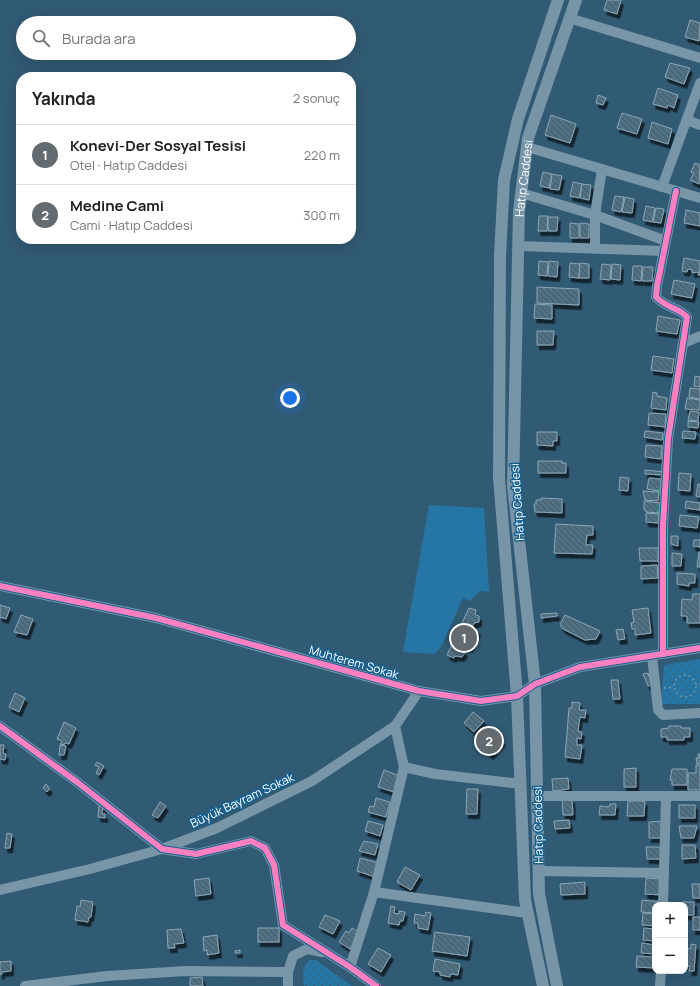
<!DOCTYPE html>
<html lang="tr">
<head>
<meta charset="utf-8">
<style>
	body { margin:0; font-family:Manrope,sans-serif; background:#f2f2f2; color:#202124 }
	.controls { position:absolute; right:12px; bottom:12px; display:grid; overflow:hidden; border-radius:8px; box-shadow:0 4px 16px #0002 }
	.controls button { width:36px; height:36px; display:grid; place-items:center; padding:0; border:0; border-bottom:1px solid #e0e0e0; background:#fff; color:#202124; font:20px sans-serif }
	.you { position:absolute; left:290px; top:398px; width:14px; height:14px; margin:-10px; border:3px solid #fff; border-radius:50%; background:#1a73e8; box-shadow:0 0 0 6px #1a73e833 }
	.badge { display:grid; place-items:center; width:26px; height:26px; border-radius:50%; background:#646b70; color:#fff; font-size:13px; font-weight:700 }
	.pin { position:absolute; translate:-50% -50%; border:2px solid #fff; box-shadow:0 1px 4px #0006 }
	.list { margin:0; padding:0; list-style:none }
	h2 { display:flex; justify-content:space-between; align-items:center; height:52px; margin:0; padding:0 16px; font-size:17px }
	h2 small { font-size:13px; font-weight:400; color:#757577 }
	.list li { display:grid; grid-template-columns:26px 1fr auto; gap:12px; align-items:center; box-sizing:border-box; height:60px; padding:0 16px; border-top:1px solid #e0e0e0 }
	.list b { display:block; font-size:15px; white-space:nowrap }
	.list p { margin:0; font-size:13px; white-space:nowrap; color:#757577 }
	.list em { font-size:13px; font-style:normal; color:#757577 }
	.icon { flex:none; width:22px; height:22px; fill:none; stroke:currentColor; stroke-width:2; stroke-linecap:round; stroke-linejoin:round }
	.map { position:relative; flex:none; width:700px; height:986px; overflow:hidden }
	.search { position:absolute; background:#fff; box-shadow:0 4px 16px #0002; left:16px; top:16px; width:340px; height:44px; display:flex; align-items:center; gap:10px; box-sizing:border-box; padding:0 14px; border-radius:22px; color:#757577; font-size:15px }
	.panel { position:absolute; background:#fff; box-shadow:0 4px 16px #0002; left:16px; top:72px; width:340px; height:172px; border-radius:16px }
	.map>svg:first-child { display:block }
	.grass { fill:#2676a5 }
	.park { fill:url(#park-dots) }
	.building { fill:url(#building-back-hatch); stroke:#8da6b5; filter:url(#shadow) }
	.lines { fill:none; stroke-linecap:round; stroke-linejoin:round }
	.path { stroke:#7896a7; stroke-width:1.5; stroke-dasharray:2 3; stroke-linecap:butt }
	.minor { stroke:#7896a7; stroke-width:10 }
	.major { stroke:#7894a7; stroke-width:12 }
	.cycleway-casing { stroke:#156090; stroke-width:8 }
	.cycleway { stroke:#ff80c0; stroke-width:6 }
	.labels { text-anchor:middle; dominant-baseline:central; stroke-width:3; stroke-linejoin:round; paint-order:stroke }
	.street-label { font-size:12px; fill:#fff; stroke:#156090 }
</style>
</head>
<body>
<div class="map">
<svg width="700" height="986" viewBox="0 0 700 986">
	<defs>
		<pattern id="park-dots" width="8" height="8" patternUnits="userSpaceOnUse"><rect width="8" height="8" fill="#2676a5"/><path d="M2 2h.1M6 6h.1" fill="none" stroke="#3b5f74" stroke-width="1.8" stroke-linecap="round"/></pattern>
		<pattern id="building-back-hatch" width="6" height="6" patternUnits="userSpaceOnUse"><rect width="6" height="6" fill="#507185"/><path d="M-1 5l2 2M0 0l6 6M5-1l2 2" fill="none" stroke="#4d5960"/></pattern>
		<filter id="shadow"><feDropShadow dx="2.5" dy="4.5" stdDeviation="0" flood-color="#0009"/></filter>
	</defs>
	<rect width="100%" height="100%" fill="#315a74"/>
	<!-- grass -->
	<polygon class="grass" points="429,505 484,508 489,592 480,591 470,601 463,598 441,647 435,654 403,652"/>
	<!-- park -->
	<g class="park">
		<polygon points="700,659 700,704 661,704 664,665"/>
		<path d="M310,960h6l36,26h-48c-1,-10 -3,-20 6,-26z"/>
	</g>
	<!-- building -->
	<g class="building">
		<polygon points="607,0 621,0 617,14 604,10"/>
		<polygon points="690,20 700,23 699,41 685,37"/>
		<polygon points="670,63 690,68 684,84 665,77"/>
		<polygon points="658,88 678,95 674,108 668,105 667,108 653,104"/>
		<polygon points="598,95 606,98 603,105 596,103"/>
		<polygon points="622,113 642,119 637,134 617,128"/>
		<polygon points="551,115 576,124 570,143 545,135"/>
		<polygon points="652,122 672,129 668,144 648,138"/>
		<polygon points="695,163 700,165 699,184 690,180 694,173 691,172"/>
		<polygon points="543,172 552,174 549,188 540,186"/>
		<polygon points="552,174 562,176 559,190 550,189"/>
		<polygon points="573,182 582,184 579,198 570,196"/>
		<polygon points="582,184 591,185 589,200 580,198"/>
		<polygon points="615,196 624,197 621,212 612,210"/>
		<polygon points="625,197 634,199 632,213 622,212"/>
		<polygon points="646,206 655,208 652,222 643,220"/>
		<polygon points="656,208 664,209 661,223 653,222"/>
		<polygon points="686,210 700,213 700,226 684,223"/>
		<polygon points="539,216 548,216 547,231 538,231"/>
		<polygon points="548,217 558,217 557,231 548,231"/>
		<polygon points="570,223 579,224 579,238 570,238"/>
		<polygon points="580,223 589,224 589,238 580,238"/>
		<polygon points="684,258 700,261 700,275 698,275 699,272 692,273 692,270 688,269 687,272 682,271"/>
		<polygon points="539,261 548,262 547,276 538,275"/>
		<polygon points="549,261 558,262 557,277 548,276"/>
		<polygon points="570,263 580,264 579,278 569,277"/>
		<polygon points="580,263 589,264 589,278 579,278"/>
		<polygon points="602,264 611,265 610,280 600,279"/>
		<polygon points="612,264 621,265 620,280 611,279"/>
		<polygon points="633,266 642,266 641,281 632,280"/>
		<polygon points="643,267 653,267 652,281 642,281"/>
		<polygon points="674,280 695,284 692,298 671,294"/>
		<polygon points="537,287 579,289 579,305 537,303"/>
		<polygon points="535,304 552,305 552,319 534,318"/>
		<polygon points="658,316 680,320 677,334 656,331"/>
		<polygon points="537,331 554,331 553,345 537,345"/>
		<polygon points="653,356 674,359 672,373 651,370"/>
		<polygon points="695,376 700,377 700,387 694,386"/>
		<polygon points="690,388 700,389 700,399 689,397"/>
		<polygon points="653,392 657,393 657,396 667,398 666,410 651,408"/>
		<polygon points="687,398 700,400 700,410 685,409"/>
		<polygon points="690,411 699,412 698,421 688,420"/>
		<polygon points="649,413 666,414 665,427 648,425"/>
		<polygon points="688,421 699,422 698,428 688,427"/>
		<polygon points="645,431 663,433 662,440 644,437"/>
		<polygon points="683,431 696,432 695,439 682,438"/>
		<polygon points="537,432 557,432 557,441 553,441 553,446 537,445"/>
		<polygon points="646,445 662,446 661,459 645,457"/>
		<polygon points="538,461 562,461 562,463 566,463 566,473 538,473"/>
		<polygon points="645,470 666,472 665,475 645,474"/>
		<polygon points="679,473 691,474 690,491 678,490"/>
		<polygon points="620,477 629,478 628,491 619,490"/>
		<polygon points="649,478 661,479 660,491 647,489"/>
		<polygon points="698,484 700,484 700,497 696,496"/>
		<polygon points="643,491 659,492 658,501 645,500"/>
		<polygon points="541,498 562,499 562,513 535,512 534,504 536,504 536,500 541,500"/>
		<polygon points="644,501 660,503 659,513 646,512 646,510 644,510"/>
		<polygon points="686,501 700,503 700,510 685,508"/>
		<polygon points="646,513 659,514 658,523 646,522"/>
		<polygon points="680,515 699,517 697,528 679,526"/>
		<polygon points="556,524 593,526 593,535 587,535 586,545 593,545 592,554 554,553"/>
		<polygon points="671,536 678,536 678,546 671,544"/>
		<polygon points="694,540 700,540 700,547 693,546"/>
		<polygon points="639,548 658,548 658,561 640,561"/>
		<polygon points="699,552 700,552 700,567 697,567"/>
		<polygon points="672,553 682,554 681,566 672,566"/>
		<polygon points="657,565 658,578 641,579 641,566"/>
		<polygon points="677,573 695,574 695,583 689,583 689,586 677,584"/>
		<polygon points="693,594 700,594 700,623 687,623 687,616 681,616 682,599 692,600"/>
		<polygon points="0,605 10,608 6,619 0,617"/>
		<polygon points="469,608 476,610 475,614 479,616 479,622 474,623 472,628 478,631 470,648 465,646 462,649 465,653 462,657 455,656 454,658 447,655"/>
		<polygon points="648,608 651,633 635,635 635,629 632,629 631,623 634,622 632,610"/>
		<polygon points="557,613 557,616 541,618 541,614"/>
		<polygon points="21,615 33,619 27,635 14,632"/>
		<polygon points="565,615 600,631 596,639 585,640 563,629 560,625"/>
		<polygon points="623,629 625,639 618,640 616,630"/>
		<polygon points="648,673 652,685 648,686 643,674"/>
		<polygon points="611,680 618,680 620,699 613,699"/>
		<polygon points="15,693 25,698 19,712 9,707"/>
		<polygon points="572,702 580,703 579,710 586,710 585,718 580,717 578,731 582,732 581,739 577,738 577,745 582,745 580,759 565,757 569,708 572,708"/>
		<polygon points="473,712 484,721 474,732 464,723"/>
		<polygon points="64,722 76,728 69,744 65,743 64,745 60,744 62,741 57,739"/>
		<polygon points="669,726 681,726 681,728 690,728 690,737 684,737 684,740 667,740 667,737 661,737 661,729 669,728"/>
		<polygon points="486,727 503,741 491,755 474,741"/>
		<polygon points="0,745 4,745 3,753 6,754 5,760 0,759"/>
		<polygon points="60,745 66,746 64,755 59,755"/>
		<polygon points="698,754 700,754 700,763 697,764 696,758 699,758"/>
		<polygon points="97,762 104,766 99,775 96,773 99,767 95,765"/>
		<polygon points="696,765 700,765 700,790 688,790 688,773 696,773"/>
		<polygon points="636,768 636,787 624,787 624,769"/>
		<polygon points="672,769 687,769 687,785 672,785 672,780 670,780"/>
		<polygon points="384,770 400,776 394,792 378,787"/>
		<polygon points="568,778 569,789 553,791 552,779"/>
		<polygon points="46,784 50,789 47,792 43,788"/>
		<polygon points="467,789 478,789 477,814 466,814"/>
		<polygon points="376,798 390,802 386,817 368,812 370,806 374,807"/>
		<polygon points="562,799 572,799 573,815 563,815"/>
		<polygon points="628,801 645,801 644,816 627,816"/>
		<polygon points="160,802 166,806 158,818 152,815"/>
		<polygon points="610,804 616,804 615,815 599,815 600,806 609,807"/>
		<polygon points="99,805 103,806 102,814 105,814 105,818 98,817"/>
		<rect x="679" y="805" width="16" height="13"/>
		<polygon points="569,820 570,828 555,829 554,821"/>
		<polygon points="368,821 383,825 380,836 365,831"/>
		<polygon points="662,821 662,838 649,838 649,822"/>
		<polygon points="679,826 697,826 694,838 681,838"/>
		<polygon points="7,833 12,834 10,848 5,848"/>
		<polygon points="364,841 378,844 375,855 359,851"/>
		<polygon points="682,845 695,845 696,858 682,859"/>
		<polygon points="646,847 661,847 661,859 647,859"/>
		<polygon points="360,858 379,863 375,877 357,871"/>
		<polygon points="405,867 420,875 411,890 397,882"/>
		<polygon points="209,878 211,894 196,896 194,880"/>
		<polygon points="646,878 662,879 662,895 645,894"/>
		<polygon points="585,882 585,894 561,895 560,884"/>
		<polygon points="692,884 700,884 700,898 693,898"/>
		<polygon points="81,900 93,902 91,917 89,917 88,922 75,920 77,906 80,907"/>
		<polygon points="642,900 662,902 661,905 655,905 655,913 641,912"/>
		<polygon points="682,902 694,902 694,915 685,915 685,905 681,905"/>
		<polygon points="391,906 395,907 394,913 399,914 399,911 405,912 403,921 400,921 399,925 388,923"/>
		<polygon points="426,912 431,913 428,930 418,928 418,923 414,923 415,914 425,916"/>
		<polygon points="643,913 655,914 655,926 642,925"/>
		<polygon points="325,915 340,921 333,934 319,927"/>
		<rect x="693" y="917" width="7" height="13"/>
		<rect x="258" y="928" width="21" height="14"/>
		<polygon points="352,928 360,933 350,949 339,942 346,931 349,933"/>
		<polygon points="644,928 655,929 655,941 643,940"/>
		<polygon points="181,929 184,943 174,944 175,948 168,948 167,930"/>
		<polygon points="435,932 470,937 467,956 432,951"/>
		<polygon points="217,935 219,953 207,955 207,950 204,951 203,937"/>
		<polygon points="642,943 655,945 655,954 641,953"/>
		<polygon points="691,944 696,945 694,971 689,971 690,966 685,966 685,948 691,949"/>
		<polygon points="378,948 391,955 381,972 368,964"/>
		<polygon points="240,950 240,953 235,953 235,951"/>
		<polygon points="637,956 655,957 655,968 636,967"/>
		<polygon points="435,959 460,964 458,975 451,974 450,977 440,975 440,972 433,971"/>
		<polygon points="11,961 11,971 2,972 2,974 0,975 0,962"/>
		<polygon points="202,977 203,986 190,986 190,978"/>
	</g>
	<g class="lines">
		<!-- path -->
		<g class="path">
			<circle cx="685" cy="686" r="11"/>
			<polyline points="700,684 700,685"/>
			<polyline points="664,688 674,687"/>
		</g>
		<!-- minor -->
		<g class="minor">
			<polyline points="569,18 700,58"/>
			<polyline points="687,120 700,125"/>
			<polyline points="527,147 700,198"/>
			<polyline points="662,187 700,83"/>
			<polyline points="521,193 595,215 666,241"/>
			<polyline points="519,246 664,251"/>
			<polyline points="595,249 595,215 602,169"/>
			<polyline points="684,343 700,336"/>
			<polyline points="0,586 156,618 419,691 481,701 517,696 535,684 580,667 700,648"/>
			<path d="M663,654v-128l5,-87 19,-122c-9,-10 -19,-8 -31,-20l1,-11 19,-95"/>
			<polyline points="652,656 658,710 663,715 700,713"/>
			<polyline points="0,726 77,782 162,849 196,854 251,841 265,848 274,865 283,925 350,967 376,986"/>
			<polyline points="404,767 435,774 521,784"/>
			<polyline points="537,796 700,796"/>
			<polyline points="539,871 664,873"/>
			<polyline points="0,890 90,869 162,849 217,828 312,781 395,726 419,691"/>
			<polyline points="374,892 527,913"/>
			<polyline points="663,905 666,797"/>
			<polyline points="350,967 374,892 404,767 395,726"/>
			<polyline points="25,986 107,976 185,971 288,972"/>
			<polyline points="288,986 288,972 293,956 307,949 322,952"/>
			<polyline points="660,986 661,971"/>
		</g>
		<!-- major -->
		<g class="major">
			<polyline points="543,986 525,900 517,696 499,478 500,256 504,180 518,119 558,0"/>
			<path id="s1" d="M557,986l-18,-92 -4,-210 -22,-198 6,-275 9,-73 48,-138"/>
		</g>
		<!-- cycleway casing -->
		<g class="cycleway-casing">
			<g id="cycleway">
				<polyline points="0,586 156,618 419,691 481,701 517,696 535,684 580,667 700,648"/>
				<path d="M663,654v-128l5,-87 19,-122c-9,-10 -19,-8 -31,-20l1,-11 19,-95"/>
				<polyline points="0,726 77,782 162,849 196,854 251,841 265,848 274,865 283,925 350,967 376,986"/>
			</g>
		</g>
		<!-- cycleway -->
		<use href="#cycleway" class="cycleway"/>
	</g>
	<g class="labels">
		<!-- street labels -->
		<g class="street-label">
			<text stroke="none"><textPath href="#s1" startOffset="811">Hatıp Caddesi</textPath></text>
			<text transform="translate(517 502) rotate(-94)">Hatıp Caddesi</text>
			<text transform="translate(354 662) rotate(16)">Muhterem Sokak</text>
			<text transform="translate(242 800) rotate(-25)">Büyük Bayram Sokak</text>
			<text transform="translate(538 825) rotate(-91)">Hatıp Caddesi</text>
		</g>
	</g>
</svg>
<div class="controls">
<button>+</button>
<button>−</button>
</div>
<div class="you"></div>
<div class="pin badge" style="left:464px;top:638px">1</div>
<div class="pin badge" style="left:489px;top:741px">2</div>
<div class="search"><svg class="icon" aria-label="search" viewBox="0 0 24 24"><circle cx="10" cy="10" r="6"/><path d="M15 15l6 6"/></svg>Burada ara</div>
<section class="panel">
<h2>Yakında<small>2 sonuç</small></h2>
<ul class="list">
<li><span class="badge">1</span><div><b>Konevi-Der Sosyal Tesisi</b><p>Otel · Hatıp Caddesi</p></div><em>220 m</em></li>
<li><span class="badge">2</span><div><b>Medine Cami</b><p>Cami · Hatıp Caddesi</p></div><em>300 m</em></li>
</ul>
</section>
</div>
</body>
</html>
